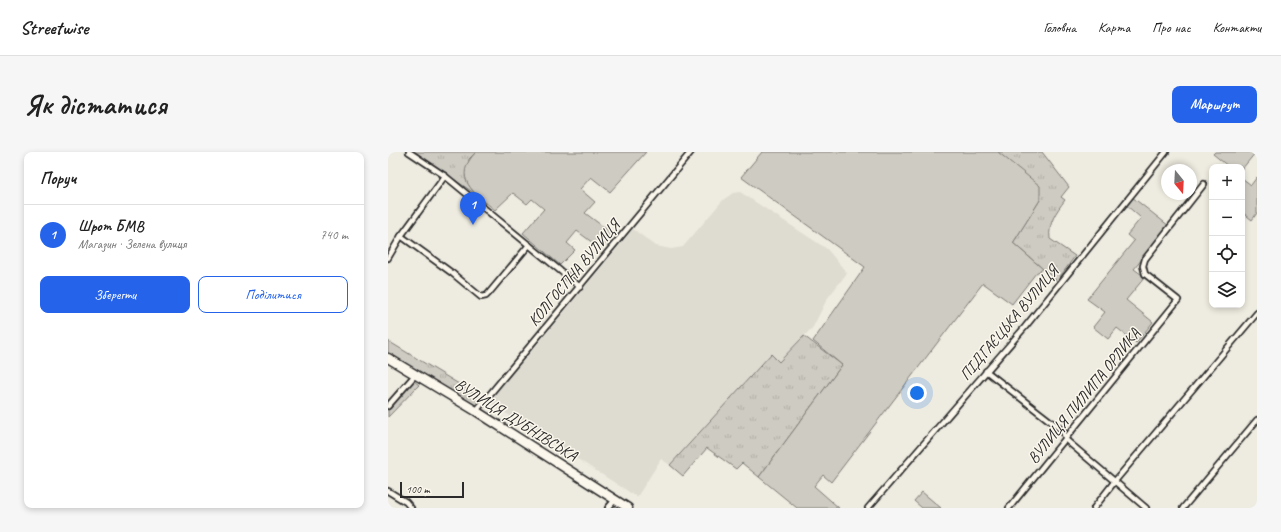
<!DOCTYPE html>
<html lang="uk">
<head>
<meta charset="utf-8">
<style>
	body { margin:0; font-family:Caveat,sans-serif; background:#f6f6f6; color:#222 }
	.controls { position:absolute; right:12px; top:12px; display:grid; overflow:hidden; border-radius:8px; box-shadow:0 2px 6px #0003 }
	.controls button { width:36px; height:36px; display:grid; place-items:center; padding:0; border:0; border-bottom:1px solid #e0e0e0; background:#fff; color:#222; font:20px sans-serif }
	.compass { position:absolute; left:773px; top:12px; width:36px; height:36px; border-radius:50%; background:#fff; box-shadow:0 2px 6px #0003; rotate:162deg }
	.scale { position:absolute; left:12px; bottom:10px; width:64px; box-sizing:border-box; padding-left:4px; border:2px solid #2b2b2b; border-top:0; font-size:11px; line-height:14px; white-space:nowrap; color:#2b2b2b; -webkit-text-stroke:3px #fbf7ec; paint-order:stroke }
	.you { position:absolute; left:529px; top:241px; width:14px; height:14px; margin:-10px; border:3px solid #fff; border-radius:50%; background:#1a73e8; box-shadow:0 0 0 6px #1a73e833 }
	.badge { display:grid; place-items:center; width:26px; height:26px; border-radius:50%; background:#2563eb; color:#fff; font-size:13px; font-weight:700 }
	.pin { position:absolute; translate:-50% -33px; filter:drop-shadow(0 1px 2px #0008) }
	.pin::after { content:''; position:absolute; top:21px; width:14px; height:12px; background:inherit; clip-path:polygon(0 0,100% 0,50% 100%) }
	.list { margin:0; padding:0; list-style:none }
	h2 { display:flex; justify-content:space-between; align-items:center; height:52px; margin:0; padding:0 16px; font-size:17px }
	h2 small { font-size:13px; font-weight:400; color:#767676 }
	.list li { display:grid; grid-template-columns:26px 1fr auto; gap:12px; align-items:center; box-sizing:border-box; height:60px; padding:0 16px; border-top:1px solid #e0e0e0 }
	.list b { display:block; font-size:15px; white-space:nowrap }
	.list p { margin:0; font-size:13px; white-space:nowrap; color:#767676 }
	.list em { font-size:13px; font-style:normal; color:#767676 }
	.actions { display:flex; gap:8px; padding:12px 16px }
	.actions a { flex:1; padding:9px 0; border:1px solid #2563eb; border-radius:8px; text-align:center; font-size:14px; color:#2563eb }
	.actions .main { background:#2563eb; color:#fff }
	.icon { flex:none; width:22px; height:22px; fill:none; stroke:currentColor; stroke-width:2; stroke-linecap:round; stroke-linejoin:round }
	.map { position:relative; flex:none; width:869px; height:356px; overflow:hidden; border-radius:8px }
	header { display:flex; align-items:center; gap:24px; box-sizing:border-box; height:56px; padding:0 20px; background:#fff; border-bottom:1px solid #e0e0e0 }
	header strong { font-size:19px }
	nav { display:flex; gap:22px; margin-inline-start:auto; font-size:14px }
	.intro { display:flex; align-items:center; justify-content:space-between; box-sizing:border-box; height:96px; padding:0 24px }
	h1 { margin:0; font-size:28px }
	.button { padding:10px 18px; border-radius:8px; background:#2563eb; color:#fff; font-size:14px; font-weight:700 }
	main { display:flex; gap:24px; padding:0 24px }
	aside { flex:1; background:#fff; border-radius:8px; box-shadow:0 2px 6px #0003 }
	.map>svg:first-child { display:block }
	.built { fill:#dedbd1 }
	.grass { fill:url(#grass-tufts); stroke:#7c7b76 }
	.green { fill:#cecbc2; stroke:#7c7b76 }
	.lines { fill:none; stroke-linecap:round; stroke-linejoin:round }
	.street-casing { stroke:#2b2b2b; stroke-width:8 }
	.highway-casing { stroke:#2b2b2b; stroke-width:11 }
	.street { stroke:#fbf7ec; stroke-width:4.5 }
	.highway { stroke:#fbf7ec; stroke-width:8 }
	.labels { text-anchor:middle; dominant-baseline:central; stroke-width:3; stroke-linejoin:round; paint-order:stroke }
	.street-label { font-size:16px; fill:#2b2b2b; stroke:#fbf7ec }
</style>
</head>
<body>
<header>
<strong>Streetwise</strong>
<nav><a>Головна</a><a>Карта</a><a>Про нас</a><a>Контакти</a></nav>
</header>
<div class="intro"><h1>Як дістатися</h1><a class="button">Маршрут</a></div>
<main>
<aside>
<h2>Поруч<small></small></h2>
<ul class="list">
<li><span class="badge">1</span><div><b>Шрот БМВ</b><p>Магазин · Зелена вулиця</p></div><em>740 m</em></li>
</ul>
<div class="actions"><a class="main">Зберегти</a><a>Поділитися</a></div>
</aside>
<div class="map">
<svg width="869" height="356" viewBox="0 0 869 356">
	<defs>
		<pattern id="grass-tufts" width="24" height="20" patternUnits="userSpaceOnUse"><rect width="24" height="20" fill="#cecbc2"/><path d="M3 7l-1-3M5 7V3M7 7l1-3M15 17l-1-3M17 17v-4M19 17l1-3" fill="none" stroke="#b1aea7"/></pattern>
	</defs>
	<rect width="100%" height="100%" fill="#eeebe0"/>
	<filter id="ink" filterUnits="userSpaceOnUse"><feTurbulence type="fractalNoise" baseFrequency=".025" numOctaves="2"/><feDisplacementMap in="SourceGraphic" scale="8" xChannelSelector="R" yChannelSelector="G"/><feConvolveMatrix kernelMatrix="1 2 1 2 8 2 1 2 1" color-interpolation-filters="sRGB"/></filter>
	<g filter="url(#ink)">
		<!-- built -->
		<polygon class="built" points="352,40 439,97 459,121 439,147 425,175 391,210 383,203 282,313 273,307 249,345 99,249 132,209 135,210 245,77 268,94 283,97 295,95 335,48 345,41"/>
		<!-- grass -->
		<g class="grass">
			<polygon points="26,0 88,0 81,7 78,28 86,41"/>
			<path d="M610,0h44l27,35 -8,10 4,3c-9,12 -17,23 -15,39l25,17 -18,25 -44,-38 27,-43z"/>
			<polygon points="416,184 454,213 371,325 354,311 348,317 319,296 295,324 282,313 383,202 391,210"/>
			<polygon points="0,190 0,189 94,246 87,253 0,201"/>
			<polygon points="26,229 31,233 0,265 0,258"/>
		</g>
		<!-- green -->
		<g class="green">
			<path d="M88,0h170l-36,40 -19,-15 -11,12 15,13 -10,11 28,21 -12,15 -24,-18 -10,12 8,7 -15,15 -37,-32 21,-24 -12,-10 -5,5 -14,-11 -18,17c-21,-17 -44,-32 -19,-58z"/>
			<polygon points="374,0 610,0 652,34 652,48 625,91 655,117 648,121 624,152 595,131 443,330 435,323 426,334 451,356 409,356 371,325 454,213 425,189 477,115 353,25"/>
			<polygon points="827,0 868,0 854,17 854,15 841,15 825,2"/>
			<polygon points="869,25 869,61 864,68 854,60 854,26 863,33"/>
			<polygon points="744,45 781,74 746,117 757,125 738,148 765,170 748,191 729,176 720,187 705,175 717,160 699,147 746,89 739,83 753,66 738,53"/>
			<polygon points="534,340 553,356 534,356 526,349"/>
		</g>
		<g class="lines">
			<!-- street casing -->
			<g class="street-casing">
				<g id="street">
					<polyline points="21,0 57,24 192,135"/>
					<polyline points="13,84 64,121 93,145 98,144 101,141 141,93"/>
					<polyline points="0,106 13,84 57,24"/>
					<polyline points="598,219 675,279 678,288 758,356"/>
					<polyline points="0,254 28,222"/>
					<polyline points="88,259 303,0"/>
					<polyline points="0,339 18,350 23,356"/>
					<polyline points="220,356 227,348"/>
					<polyline points="480,356 637,175 778,0"/>
					<polyline points="621,356 790,148 757,122 755,114 757,107 816,32"/>
					<polyline points="706,356 727,329 869,161"/>
					<polyline points="795,356 869,268"/>
				</g>
			</g>
			<!-- highway casing -->
			<g class="highway-casing">
				<polyline id="highway" points="0,206 88,259 240,356"/>
			</g>
			<!-- street -->
			<use href="#street" class="street"/>
			<!-- highway -->
			<use href="#highway" class="highway"/>
		</g>
	</g>
	<g class="labels">
		<!-- street labels -->
		<g class="street-label">
			<text transform="translate(186 121) rotate(-50)">КОЛГОСПНА ВУЛИЦЯ</text>
			<text transform="translate(621 171) rotate(-50)">ПІДГАЄЦЬКА ВУЛИЦЯ</text>
			<text transform="translate(696 244) rotate(-51)">ВУЛИЦЯ ПИЛИПА ОРЛИКА</text>
			<text transform="translate(128 268) rotate(32)">ВУЛИЦЯ ДУБНІВСЬКА</text>
		</g>
	</g>
</svg>
<div class="controls">
<button>+</button>
<button>−</button>
<button><svg class="icon" aria-label="locate" viewBox="0 0 24 24"><circle cx="12" cy="12" r="6"/><path d="M12 2v4M12 18v4M2 12h4M18 12h4"/></svg></button>
<button><svg class="icon" aria-label="layers" viewBox="0 0 24 24"><path d="M12 4l9 5-9 5-9-5zM3 14l9 5 9-5"/></svg></button>
</div>
<svg class="compass" viewBox="-18 -18 36 36"><path d="M0-13l5 13h-10z" fill="#e53935"/><path d="M0 13l5-13h-10z" fill="#767676"/></svg>
<div class="scale">100 m</div>
<div class="you"></div>
<div class="pin badge" style="left:85px;top:73px">1</div>
</div>
</main>
</body>
</html>
